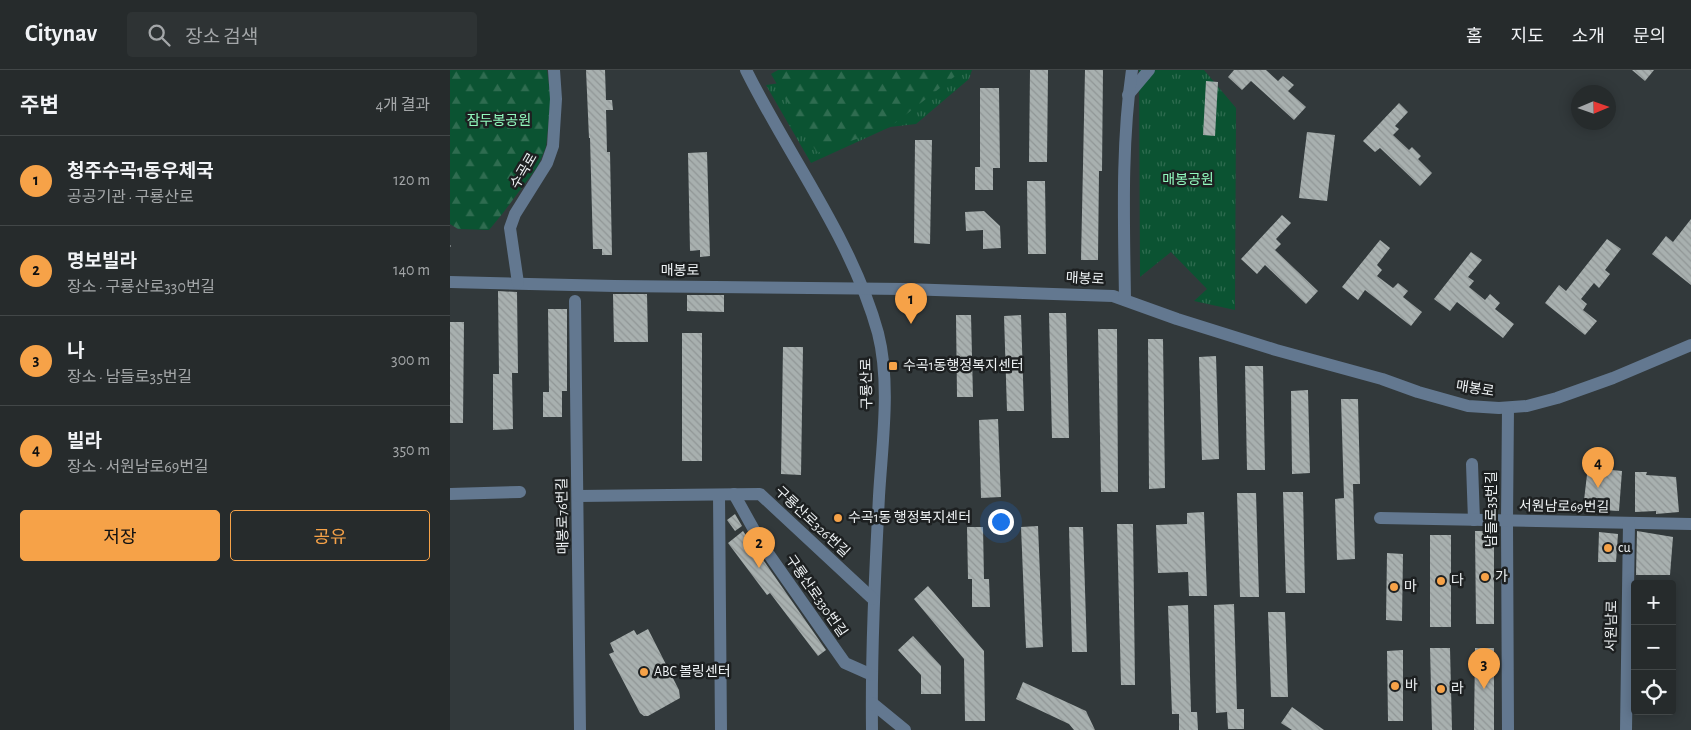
<!DOCTYPE html>
<html lang="ko">
<head>
<meta charset="utf-8">
<style>
	body { margin:0; font-family:"Alegreya Sans","Noto Sans KR",sans-serif; background:#2e3334; color:#f1f3f6 }
	.controls { position:absolute; right:15px; bottom:15px; display:grid; overflow:hidden; border-radius:5px; box-shadow:0 2px 12px #0003 }
	.controls button { width:45px; height:45px; display:grid; place-items:center; padding:0; border:0; border-bottom:1px solid #424748; background:#262b2c; color:#f1f3f6; font:25px sans-serif }
	.compass { position:absolute; left:1121px; top:15px; width:45px; height:45px; border-radius:50%; background:#262b2c; box-shadow:0 2px 12px #0003; rotate:88deg }
	.you { position:absolute; left:550px; top:451px; width:18px; height:18px; margin:-12px; border:4px solid #fff; border-radius:50%; background:#1a73e8; box-shadow:0 0 0 8px #1a73e833 }
	.badge { display:grid; place-items:center; width:32px; height:32px; border-radius:50%; background:#f6a248; color:#111; font-size:16px; font-weight:700 }
	.pin { position:absolute; translate:-50% -41px; filter:drop-shadow(0 1px 2px #0008) }
	.pin::after { content:''; position:absolute; top:26px; width:18px; height:15px; background:inherit; clip-path:polygon(0 0,100% 0,50% 100%) }
	.list { margin:0; padding:0; list-style:none }
	h2 { display:flex; justify-content:space-between; align-items:center; height:65px; margin:0; padding:0 20px; font-size:21px }
	h2 small { font-size:16px; font-weight:400; color:#a4a7a9 }
	.list li { display:grid; grid-template-columns:32px 1fr auto; gap:15px; align-items:center; box-sizing:border-box; height:90px; padding:0 20px; border-top:1px solid #424748 }
	.list b { display:block; font-size:19px; white-space:nowrap }
	.list p { margin:0; font-size:16px; white-space:nowrap; color:#a4a7a9 }
	.list em { font-size:16px; font-style:normal; color:#a4a7a9 }
	.actions { display:flex; gap:10px; padding:15px 20px }
	.actions a { flex:1; padding:11px 0; border:1px solid #f6a248; border-radius:5px; text-align:center; font-size:18px; color:#f6a248 }
	.actions .main { background:#f6a248; color:#111 }
	.icon { flex:none; width:28px; height:28px; fill:none; stroke:currentColor; stroke-width:2; stroke-linecap:round; stroke-linejoin:round }
	.map { position:relative; flex:none; width:1241px; height:660px; overflow:hidden }
	header { display:flex; align-items:center; gap:30px; box-sizing:border-box; height:70px; padding:0 25px; background:#262b2c; border-bottom:1px solid #424748 }
	header strong { font-size:24px }
	nav { display:flex; gap:28px; margin-inline-start:auto; font-size:18px }
	.search { width:350px; height:45px; background:#2e3334; display:flex; align-items:center; gap:12px; box-sizing:border-box; padding:0 18px; border-radius:5px; color:#a4a7a9; font-size:19px }
	main { display:flex }
	aside { flex:1; background:#262b2c }
	.map>svg:first-child { display:block }
	.grass { fill:url(#grass-tufts) }
	.forest { fill:url(#forest-firs) }
	.building { fill:url(#building-back-hatch) }
	.lines { fill:none; stroke-linecap:round; stroke-linejoin:round }
	.path { stroke:#72787a; stroke-width:2; stroke-dasharray:2.5 2.5; stroke-linecap:butt }
	.minor { stroke:#637890; stroke-width:12 }
	.poi-dot { fill:#f6a248; stroke:#1d2021; stroke-width:2 }
	.labels { text-anchor:middle; dominant-baseline:central; stroke-width:5; stroke-linejoin:round; paint-order:stroke }
	.park-label { font-size:14px; fill:#92fabe; stroke:#1d2021 }
	.street-label { font-size:14px; fill:#edf1f3; stroke:#1d2021 }
	.poi-label { font-size:14px; fill:#edf1f3; stroke:#1d2021; text-anchor:start }
</style>
</head>
<body>
<header>
<strong>Citynav</strong>
<div class="search"><svg class="icon" aria-label="search" viewBox="0 0 24 24"><circle cx="10" cy="10" r="6"/><path d="M15 15l6 6"/></svg>장소 검색</div>
<nav><a>홈</a><a>지도</a><a>소개</a><a>문의</a></nav>
</header>
<main>
<aside>
<h2>주변<small>4개 결과</small></h2>
<ul class="list">
<li><span class="badge">1</span><div><b>청주수곡1동우체국</b><p>공공기관 · 구룡산로</p></div><em>120 m</em></li>
<li><span class="badge">2</span><div><b>명보빌라</b><p>장소 · 구룡산로330번길</p></div><em>140 m</em></li>
<li><span class="badge">3</span><div><b>나</b><p>장소 · 남들로35번길</p></div><em>300 m</em></li>
<li><span class="badge">4</span><div><b>빌라</b><p>장소 · 서원남로69번길</p></div><em>350 m</em></li>
</ul>
<div class="actions"><a class="main">저장</a><a>공유</a></div>
</aside>
<div class="map">
<svg width="1241" height="660" viewBox="0 0 1241 660">
	<defs>
		<pattern id="grass-tufts" width="24" height="20" patternUnits="userSpaceOnUse" patternTransform="scale(1.25)"><rect width="24" height="20" fill="#0b5332"/><path d="M3 7l-1-3M5 7V3M7 7l1-3M15 17l-1-3M17 17v-4M19 17l1-3" fill="none" stroke="#2f6c50"/></pattern>
		<pattern id="forest-firs" width="22" height="20" patternUnits="userSpaceOnUse" patternTransform="scale(1.25)"><rect width="22" height="20" fill="#0b5332"/><path d="M5 1l3.5 6h-7zM16 11l3.5 6h-7z" fill="#2f6c50"/></pattern>
		<pattern id="building-back-hatch" width="6" height="6" patternUnits="userSpaceOnUse" patternTransform="scale(1.25)"><rect width="6" height="6" fill="#a8b0af"/><path d="M-1 5l2 2M0 0l6 6M5-1l2 2" fill="none" stroke="#909696"/></pattern>
	</defs>
	<rect width="100%" height="100%" fill="#32393b"/>
	<!-- grass -->
	<g class="grass">
		<polygon points="423,0 522,0 519,9 466,54 440,57 361,93 316,15"/>
		<polygon points="689,0 754,0 786,38 785,240 744,231 757,219 721,182 690,207"/>
	</g>
	<!-- forest -->
	<g class="forest">
		<polygon points="0,0 97,0 101,29 96,77 88,96 53,143 39,160 8,159 0,154"/>
		<polygon points="328,0 513,0 440,57 367,83 321,4"/>
	</g>
	<!-- building -->
	<g class="building">
		<polygon points="136,0 155,0 156,30 162,30 163,40 156,40 157,82 160,82 162,185 152,185 152,179 143,179 140,68 139,68"/>
		<polygon points="580,0 598,0 597,92 579,92"/>
		<polygon points="635,0 653,0 652,101 649,101 648,190 631,190"/>
		<polygon points="784,0 816,0 828,11 833,6 844,15 838,21 856,37 844,50 801,11 792,20 778,7"/>
		<polygon points="1182,0 1204,0 1195,11"/>
		<polygon points="756,11 768,12 765,66 753,65"/>
		<polygon points="530,18 549,18 550,98 543,98 543,120 525,120 525,97 530,97"/>
		<polygon points="949,33 958,42 945,56 949,59 943,65 959,80 962,77 971,86 968,89 982,103 970,116 930,78 925,82 913,71"/>
		<polygon points="857,62 885,65 877,131 849,128"/>
		<polygon points="465,70 482,70 480,174 464,173"/>
		<polygon points="257,82 260,186 250,187 250,180 240,181 238,83"/>
		<polygon points="577,111 595,111 596,184 578,184"/>
		<polygon points="534,141 550,156 551,178 533,179 533,160 516,161 515,142"/>
		<polygon points="832,145 841,153 826,169 831,174 825,180 868,221 856,234 815,195 807,204 791,189"/>
		<polygon points="1241,149 1241,215 1202,184 1216,166 1223,172"/>
		<polygon points="1157,169 1171,179 1155,200 1160,204 1149,218 1144,213 1131,229 1137,234 1133,240 1147,251 1135,265 1095,233 1109,215 1116,221"/>
		<polygon points="930,170 940,178 927,195 932,200 927,206 943,218 948,213 958,221 953,227 972,242 961,256 915,220 908,230 892,217"/>
		<polygon points="1021,182 1032,190 1018,207 1024,211 1019,217 1035,230 1040,224 1050,233 1045,239 1064,254 1053,268 1007,232 1000,241 984,229"/>
		<polygon points="48,221 67,222 68,303 62,303 63,359 43,360 43,304 49,304"/>
		<polygon points="163,224 197,224 198,272 164,272"/>
		<polygon points="237,225 274,225 274,242 237,241"/>
		<polygon points="98,239 117,239 117,321 112,321 112,347 93,347 93,322 99,322"/>
		<polygon points="599,243 616,243 619,368 602,368"/>
		<polygon points="506,245 521,245 523,327 507,327"/>
		<polygon points="571,245 574,341 557,341 554,246"/>
		<polygon points="0,252 14,252 13,353 0,353"/>
		<polygon points="648,259 667,259 668,422 651,422"/>
		<rect x="232" y="263" width="20" height="128"/>
		<polygon points="698,269 713,269 715,418 699,419"/>
		<polygon points="333,277 353,277 351,405 331,404"/>
		<polygon points="766,286 769,389 752,390 749,287"/>
		<polygon points="795,296 813,296 815,400 797,400"/>
		<polygon points="858,320 860,403 842,404 841,321"/>
		<polygon points="891,329 908,329 910,414 903,414 905,489 887,490 885,429 894,428"/>
		<polygon points="548,349 551,427 531,428 529,350"/>
		<polygon points="1163,395 1162,400 1172,401 1169,441 1133,439 1138,396"/>
		<polygon points="1185,402 1197,402 1196,405 1226,407 1229,442 1206,444 1206,441 1185,442"/>
		<polygon points="833,422 853,422 855,523 836,523"/>
		<polygon points="787,423 806,423 809,527 790,527"/>
		<polygon points="754,442 757,526 739,526 738,502 708,503 706,455 737,454 737,443"/>
		<polygon points="285,444 292,456 285,461 277,450"/>
		<polygon points="667,454 683,454 685,615 671,615"/>
		<polygon points="588,456 593,577 576,578 571,457"/>
		<polygon points="517,457 533,457 534,509 539,509 540,537 522,537 522,509 518,509"/>
		<polygon points="619,457 633,457 637,582 622,582"/>
		<polygon points="293,461 376,580 368,586 320,523 317,525 278,473"/>
		<polygon points="1025,461 1044,461 1044,554 1026,554"/>
		<polygon points="1187,461 1223,467 1220,505 1186,505"/>
		<polygon points="1149,462 1168,464 1166,492 1148,492"/>
		<rect x="980" y="465" width="21" height="92"/>
		<polygon points="937,483 953,484 952,551 936,550"/>
		<polygon points="478,516 534,581 535,651 515,651 514,589 464,529"/>
		<polygon points="784,534 787,639 794,639 794,659 778,659 777,642 766,643 764,535"/>
		<polygon points="738,535 741,642 747,642 748,660 729,660 729,644 722,644 718,536"/>
		<polygon points="818,542 835,542 838,627 821,627"/>
		<polygon points="198,559 229,620 230,628 198,646 194,646 190,643 159,584 164,582 160,573 184,560 187,565"/>
		<polygon points="463,566 491,596 491,624 471,624 471,605 448,580"/>
		<polygon points="980,578 1000,578 1002,660 982,660"/>
		<polygon points="1025,578 1044,578 1044,660 1024,660"/>
		<polygon points="953,580 953,651 938,651 937,581"/>
		<polygon points="573,612 636,641 645,660 624,660 619,654 566,629"/>
		<polygon points="842,637 874,660 842,660 831,653"/>
	</g>
	<g class="lines">
		<!-- path -->
		<polyline class="path" points="0,176 1,176"/>
		<!-- minor -->
		<g class="minor">
			<path d="M296,0c43,87 106,169 132,263 13,51 4,111 1,163 -4,78 -8,156 -7,234"/>
			<polyline points="678,25 699,0"/>
			<polyline points="0,212 165,216 455,219 663,226 727,249 826,280 932,309 968,322 1018,336 1049,338 1077,336 1107,328 1163,308 1241,275"/>
			<polyline points="68,213 60,158 65,144 97,93 103,76 106,29 104,0"/>
			<path d="M675,230c-1,-76 -4,-155 7,-230"/>
			<polyline points="125,231 130,660"/>
			<polyline points="1058,338 1057,451 1058,660"/>
			<polyline points="1022,394 1024,450"/>
			<polyline points="0,424 70,422"/>
			<polyline points="284,424 313,476 395,593 422,605"/>
			<polyline points="269,425 271,660"/>
			<polyline points="128,426 310,424 423,529"/>
			<polyline points="930,448 1241,454"/>
			<polyline points="422,633 455,660"/>
			<polyline points="1176,660 1179,453"/>
		</g>
	</g>
	<!-- markers -->
	<g class="poi-dot">
		<rect x="438" y="291" width="10" height="10" rx="2.5"/>
		<circle cx="388" cy="448" r="5"/>
		<circle cx="1158" cy="478" r="5"/>
		<circle cx="1035" cy="507" r="5"/>
		<circle cx="991" cy="511" r="5"/>
		<circle cx="944" cy="517" r="5"/>
		<circle cx="194" cy="602" r="5"/>
		<circle cx="945" cy="616" r="5"/>
		<circle cx="991" cy="619" r="5"/>
	</g>
	<g class="labels">
		<!-- park labels -->
		<g class="park-label">
			<text x="49" y="51">잠두봉공원</text>
			<text x="738" y="110">매봉공원</text>
		</g>
		<!-- street labels -->
		<g class="street-label">
			<text transform="translate(74 101) rotate(-60)">수곡로</text>
			<text x="230" y="201">매봉로</text>
			<text transform="translate(635 209) rotate(3)">매봉로</text>
			<text transform="translate(417 314) rotate(-91)">구룡산로</text>
			<text transform="translate(1025 319) rotate(9)">매봉로</text>
			<text transform="translate(1114 437) rotate(1)">서원남로69번길</text>
			<text transform="translate(1042 439) rotate(-90)">남들로35번길</text>
			<text transform="translate(113 446) rotate(-91)">매봉로76번길</text>
			<text transform="translate(362 452) rotate(43)">구룡산로326번길</text>
			<text transform="translate(366 526) rotate(55)">구룡산로330번길</text>
			<text transform="translate(1162 556) rotate(-89)">서원남로</text>
		</g>
		<!-- poi labels -->
		<g class="poi-label">
			<text x="453" y="296">수곡1동행정복지센터</text>
			<text x="398" y="448">수곡1동 행정복지센터</text>
			<text x="1168" y="478">cu</text>
			<text x="1045" y="507">가</text>
			<text x="1001" y="511">다</text>
			<text x="954" y="517">마</text>
			<text x="204" y="602">ABC 볼링센터</text>
			<text x="955" y="616">바</text>
			<text x="1001" y="619">라</text>
		</g>
	</g>
</svg>
<div class="controls">
<button>+</button>
<button>−</button>
<button><svg class="icon" aria-label="locate" viewBox="0 0 24 24"><circle cx="12" cy="12" r="6"/><path d="M12 2v4M12 18v4M2 12h4M18 12h4"/></svg></button>
</div>
<svg class="compass" viewBox="-18 -18 36 36"><path d="M0-13l5 13h-10z" fill="#e53935"/><path d="M0 13l5-13h-10z" fill="#a4a7a9"/></svg>
<div class="you"></div>
<div class="pin badge" style="left:461px;top:254px">1</div>
<div class="pin badge" style="left:309px;top:498px">2</div>
<div class="pin badge" style="left:1034px;top:619px">3</div>
<div class="pin badge" style="left:1148px;top:418px">4</div>
</div>
</main>
</body>
</html>
